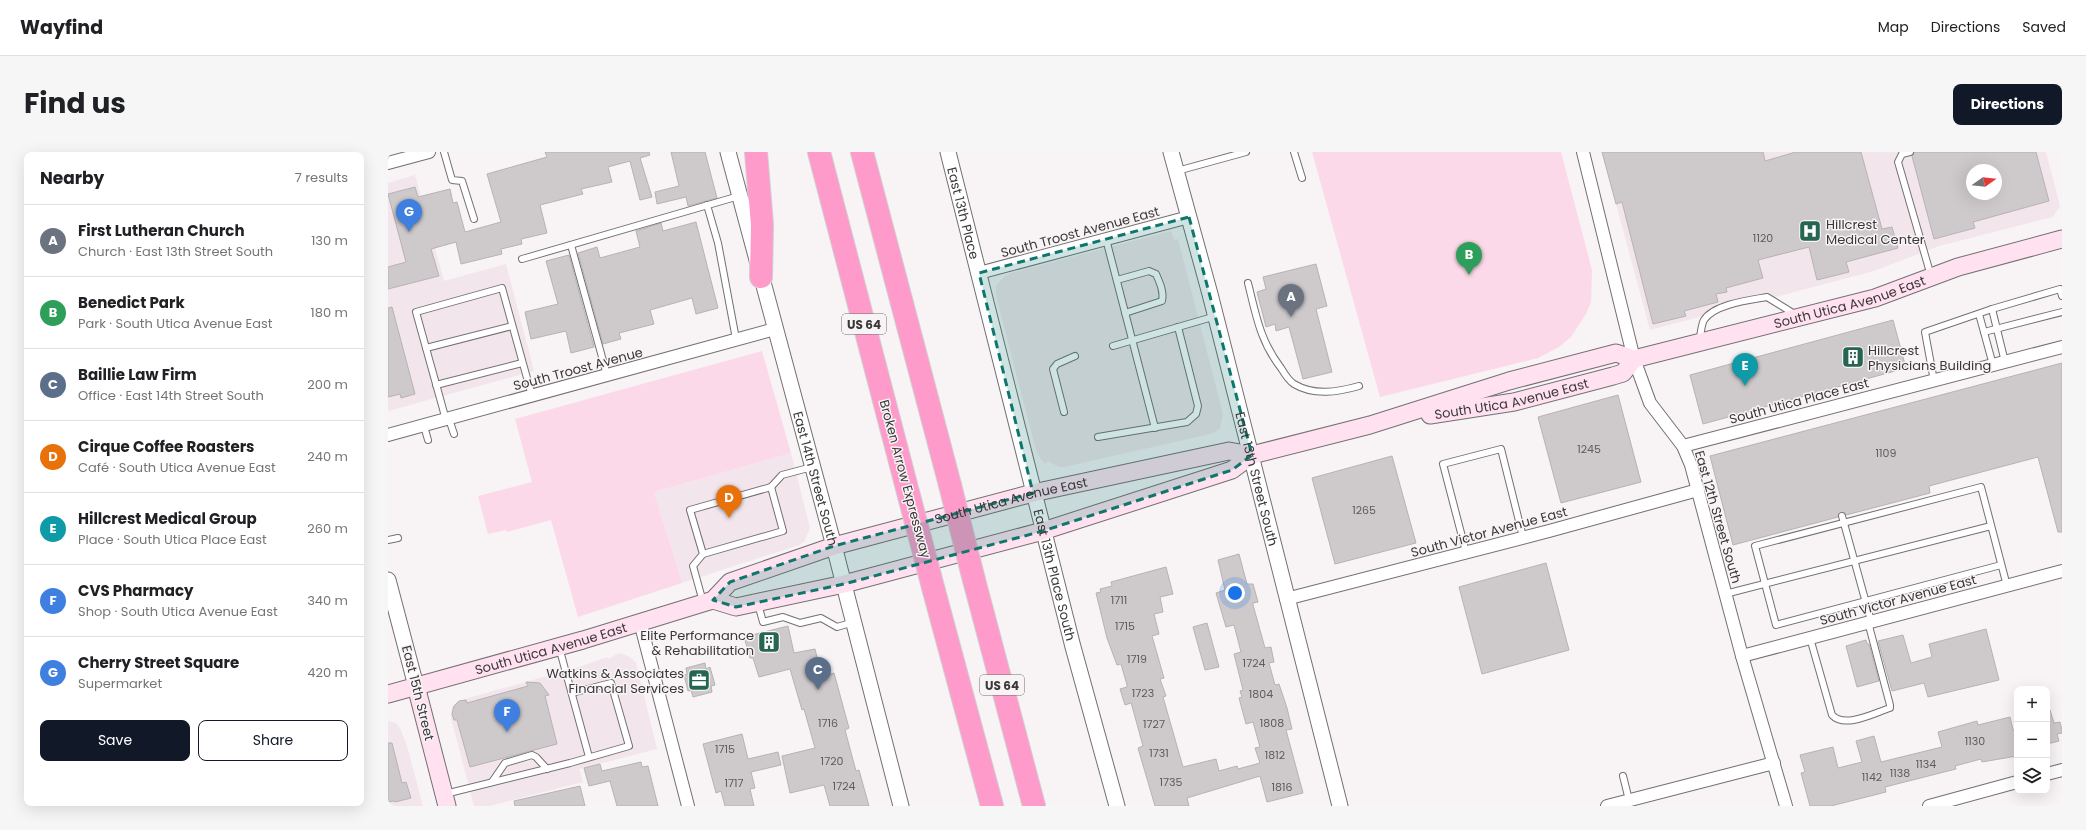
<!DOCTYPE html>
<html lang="en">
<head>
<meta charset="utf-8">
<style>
	body { margin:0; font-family:Poppins,sans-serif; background:#f6f6f6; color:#202124 }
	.controls { position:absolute; right:12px; bottom:12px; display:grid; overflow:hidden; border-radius:8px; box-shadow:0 4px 16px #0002 }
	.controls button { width:36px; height:36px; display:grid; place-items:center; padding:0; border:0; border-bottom:1px solid #e0e0e0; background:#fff; color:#202124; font:20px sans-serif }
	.compass { position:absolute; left:1578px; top:12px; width:36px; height:36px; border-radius:50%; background:#fff; box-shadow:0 4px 16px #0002; rotate:75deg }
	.you { position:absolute; left:847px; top:441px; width:14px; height:14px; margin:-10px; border:3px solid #fff; border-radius:50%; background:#1a73e8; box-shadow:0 0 0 6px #1a73e833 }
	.badge { display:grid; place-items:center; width:26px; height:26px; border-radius:50%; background:#111827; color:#fff; font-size:13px; font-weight:700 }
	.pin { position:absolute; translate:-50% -33px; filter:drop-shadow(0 1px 2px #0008) }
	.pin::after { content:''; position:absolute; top:21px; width:14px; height:12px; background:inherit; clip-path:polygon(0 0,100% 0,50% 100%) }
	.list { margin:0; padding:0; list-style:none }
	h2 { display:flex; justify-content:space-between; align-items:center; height:52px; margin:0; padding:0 16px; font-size:17px }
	h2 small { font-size:13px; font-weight:400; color:#757577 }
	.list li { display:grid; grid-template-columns:26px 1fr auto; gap:12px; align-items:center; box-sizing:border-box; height:72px; padding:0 16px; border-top:1px solid #e0e0e0 }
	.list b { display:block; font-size:15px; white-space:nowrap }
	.list p { margin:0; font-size:13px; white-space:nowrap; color:#757577 }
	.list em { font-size:13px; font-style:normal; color:#757577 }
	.actions { display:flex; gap:8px; padding:12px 16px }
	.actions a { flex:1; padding:9px 0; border:1px solid #111827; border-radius:8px; text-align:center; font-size:14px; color:#111827 }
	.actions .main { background:#111827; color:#fff }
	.icon { flex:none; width:22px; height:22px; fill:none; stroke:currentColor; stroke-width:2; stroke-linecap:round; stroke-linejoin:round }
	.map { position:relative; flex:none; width:1674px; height:654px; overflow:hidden; border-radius:8px }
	header { display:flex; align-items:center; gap:24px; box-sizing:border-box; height:56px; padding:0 20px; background:#fff; border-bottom:1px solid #e0e0e0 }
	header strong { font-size:19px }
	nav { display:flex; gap:22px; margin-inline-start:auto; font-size:14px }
	.intro { display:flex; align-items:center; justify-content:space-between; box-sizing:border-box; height:96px; padding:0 24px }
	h1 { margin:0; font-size:28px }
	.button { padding:10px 18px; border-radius:8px; background:#111827; color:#fff; font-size:14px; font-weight:700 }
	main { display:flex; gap:24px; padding:0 24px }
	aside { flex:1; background:#fff; border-radius:8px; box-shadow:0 4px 16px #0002 }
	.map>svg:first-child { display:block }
	.built { fill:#f2e5eb; fill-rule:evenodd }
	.green { fill:#fcd9e8 }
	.building { fill:#cec9cb; stroke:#b7b2b4; fill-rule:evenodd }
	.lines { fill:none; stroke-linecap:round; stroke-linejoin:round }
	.service-casing { stroke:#747071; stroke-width:8 }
	.minor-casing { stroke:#747071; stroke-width:14 }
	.tertiary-casing { stroke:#747071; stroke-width:17 }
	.secondary-casing { stroke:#747071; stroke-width:19 }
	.motorway-casing { stroke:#cfcfcf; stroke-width:24 }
	.service { stroke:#fff; stroke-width:6 }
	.minor { stroke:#fff; stroke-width:12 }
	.tertiary { stroke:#fff; stroke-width:15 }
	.secondary { stroke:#ffe1ef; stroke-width:17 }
	.motorway { stroke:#fe9bca; stroke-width:22 }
	.motorway-bridge-casing { stroke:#cfcfcf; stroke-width:24; stroke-linecap:butt }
	.motorway-bridge { stroke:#fe9bca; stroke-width:22 }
	.marked { fill:#0f766e; fill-opacity:0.2; stroke:#0f766e; stroke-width:3; stroke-dasharray:8 5; stroke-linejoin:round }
	.labels { text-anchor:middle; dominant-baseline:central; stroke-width:3; stroke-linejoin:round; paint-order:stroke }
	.number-label { font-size:11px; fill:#5e5c5d }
	.shield { fill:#f8f3f5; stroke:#726f71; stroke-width:1 }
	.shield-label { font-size:12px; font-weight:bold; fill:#393738 }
	.street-label { font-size:13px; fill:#393738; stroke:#f8f3f5 }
	.poi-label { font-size:13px; fill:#393738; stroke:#f8f3f5; text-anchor:start }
</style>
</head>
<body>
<header>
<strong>Wayfind</strong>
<nav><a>Map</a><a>Directions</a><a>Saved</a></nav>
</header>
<div class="intro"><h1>Find us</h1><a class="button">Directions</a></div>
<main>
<aside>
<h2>Nearby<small>7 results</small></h2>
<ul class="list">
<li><span class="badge" style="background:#6b7280">A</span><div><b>First Lutheran Church</b><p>Church · East 13th Street South</p></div><em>130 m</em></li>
<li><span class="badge" style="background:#2e9e5b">B</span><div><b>Benedict Park</b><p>Park · South Utica Avenue East</p></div><em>180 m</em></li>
<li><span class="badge" style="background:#5c6f8a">C</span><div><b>Baillie Law Firm</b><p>Office · East 14th Street South</p></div><em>200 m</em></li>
<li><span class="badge" style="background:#e8710a">D</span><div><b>Cirque Coffee Roasters</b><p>Café · South Utica Avenue East</p></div><em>240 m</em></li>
<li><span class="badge" style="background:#0f9aa8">E</span><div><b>Hillcrest Medical Group</b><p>Place · South Utica Place East</p></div><em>260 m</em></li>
<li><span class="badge" style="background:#3f7fe0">F</span><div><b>CVS Pharmacy</b><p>Shop · South Utica Avenue East</p></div><em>340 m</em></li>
<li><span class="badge" style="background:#3f7fe0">G</span><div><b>Cherry Street Square</b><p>Supermarket</p></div><em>420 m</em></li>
</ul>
<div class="actions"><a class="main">Save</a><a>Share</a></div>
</aside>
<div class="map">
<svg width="1674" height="654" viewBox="0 0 1674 654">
	<rect width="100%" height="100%" fill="#f8f3f5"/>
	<!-- built -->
	<g class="built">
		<path d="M1214,0h444l14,54 -7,11 -114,29 -65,25 -224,59zM1584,18h24v24h-24z"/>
		<polygon points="27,23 56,129 118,112 146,219 0,259 0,31"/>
		<polygon points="783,79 786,88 790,87 835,262 832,276 827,280 818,283 676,315 671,315 660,309 658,312 653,308 648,298 608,144 608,134 617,124 623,121"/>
		<polygon points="403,301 422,376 416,390 411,393 294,431 266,340"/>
		<polygon points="231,501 242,505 248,511 269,597 191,617 195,630 102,654 86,654 63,566 64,555 70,549 77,547 191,515 219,505 220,507"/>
		<polygon points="0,569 8,571 12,576 19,594 35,654 0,654"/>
	</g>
	<!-- green -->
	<g class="green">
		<polygon points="924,0 1173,0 1204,118 1203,150 1198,162 1183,185 1171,195 1150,206 992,245"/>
		<polygon points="374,199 403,301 266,340 294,431 190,465 163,368 119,380 118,378 100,382 90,344 144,330 127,267"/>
	</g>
	<!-- building -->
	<g class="building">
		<polygon points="157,0 261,0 262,3 252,6 264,45 252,48 242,9 220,15 224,30 193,37 195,42 152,53 159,81 133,87 134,92 113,97 114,102 73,112 68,90 43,97 51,124 0,137 0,115 18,110 0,42 27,35 30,45 62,37 65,51 69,50 77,80 113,70 99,22 159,5"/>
		<polygon points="283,0 317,0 329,46 300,54 298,45 269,52 267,40 291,34"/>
		<polygon points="1214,0 1375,0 1377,9 1408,0 1473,0 1494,77 1504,75 1510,96 1458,110 1461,120 1429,128 1421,95 1370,108 1375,126 1338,136 1339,140 1328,142 1330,150 1296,159 1298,164 1265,172 1234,50 1228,52"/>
		<path d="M1526,0h122l13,49 -76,21 2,6 -41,11 -22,-83zM1584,18h24v24h-24z"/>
		<polygon points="308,70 330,156 308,162 304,146 262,158 266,172 231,181 233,187 215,192 190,101 209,95 212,106 252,95 248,79 273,71 275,79"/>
		<polygon points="181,103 206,195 183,201 178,179 143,187 137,160 170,152 158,109"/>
		<polygon points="928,112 939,154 928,157 944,220 915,227 901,175 888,179 887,172 878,175 869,140 878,137 875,125"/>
		<polygon points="4,155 27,242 13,246 12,242 0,245 0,156"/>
		<polygon points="1505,168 1518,216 1315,272 1302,223"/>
		<polygon points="1674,211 1674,380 1670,380 1650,305 1541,334 1542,341 1458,363 1453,360 1450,365 1345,393 1322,304"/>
		<polygon points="1230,243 1253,330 1173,351 1150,265"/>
		<polygon points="1004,304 1028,391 947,412 924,326"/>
		<polygon points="851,402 859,432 865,432 870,450 865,451 865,453 877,496 883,495 886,510 881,511 887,533 891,532 899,556 904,577 898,578 915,641 879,650 872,624 799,646 801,654 767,654 750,596 755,594 744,554 743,551 737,553 732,537 739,535 739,533 733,512 729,513 719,486 708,441 713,440 712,437 724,434 723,430 778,415 785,442 772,445 775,460 766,462 771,482 764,484 776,526 772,527 778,544 775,545 795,615 828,607 831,619 849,614 850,617 872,611 867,596 872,595 865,570 858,572 851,546 854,545 852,539 855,538 846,502 853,500 846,473 838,475 828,441 837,438 830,408"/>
		<polygon points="1158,411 1181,498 1094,522 1071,435"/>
		<polygon points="819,471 831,515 817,518 805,475"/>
		<polygon points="400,474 406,501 427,497 434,525 446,521 461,576 457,578 468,619 471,618 481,654 442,654 436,633 402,641 394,604 427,596 416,557 414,558 402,517 371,525 365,506 362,506 356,485"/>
		<polygon points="1598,477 1611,528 1540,545 1536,531 1504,539 1490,489 1515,483 1523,511 1544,505 1541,492"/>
		<polygon points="1478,488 1479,492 1481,492 1491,529 1469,535 1458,494"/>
		<polygon points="317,511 318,517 322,515 327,533 323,534 324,540 305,545 303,538 300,539 296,523 299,522 298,516"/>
		<polygon points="138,530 152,531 161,543 157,544 169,592 82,615 69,568 66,568 64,562 66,554 71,549 78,548 79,551 140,534"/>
		<polygon points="1659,558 1662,558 1666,571 1672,570 1674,578 1674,581 1669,582 1671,589 1659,592"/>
		<polygon points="1622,565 1625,578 1629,577 1629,604 1594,610 1593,607 1567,614 1568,617 1497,635 1498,640 1443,654 1422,654 1413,621 1417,620 1412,603 1445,595 1450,616 1474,610 1468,589 1486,584 1493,610 1554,595 1550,580 1589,569 1590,573"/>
		<polygon points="354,582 360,607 390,600 393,613 363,620 367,636 362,637 366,654 337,654 333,639 328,641 315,592"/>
		<polygon points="0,591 4,591 14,631 18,630 23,646 7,650 6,649 0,650"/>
		<polygon points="253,610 254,615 260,614 270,654 229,654 222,629 201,634 196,616 212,612 214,619"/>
		<polygon points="192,634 197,654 127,654 126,649"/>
	</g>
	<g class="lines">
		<!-- service casing -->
		<g class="service-casing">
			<g id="service">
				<polyline points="56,0 64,28 74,29 86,67"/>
				<polyline points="906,0 914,26"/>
				<polyline points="1522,0 1514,2 1510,10 1543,124"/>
				<polyline points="789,19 858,0"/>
				<polyline points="319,53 330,91 348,187"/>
				<polyline points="718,87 767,276"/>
				<polyline points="183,93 219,223"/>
				<polyline points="134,107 351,44"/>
				<path d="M729,128l32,-9 7,3c4,9 8,18 6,27l-37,12"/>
				<path d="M860,131c8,32 12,58 33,85 3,5 8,13 13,16 20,12 44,8 65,2"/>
				<polyline points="1604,157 1617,210"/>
				<polyline points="1591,162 1605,213"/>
				<polyline points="1596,180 1674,160"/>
				<path d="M1311,189c2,-6 2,-16 5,-21 10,-16 46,-20 63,-23l29,18"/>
				<polyline points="725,194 828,164"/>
				<polyline points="38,196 124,174"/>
				<polyline points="1546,229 1537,180 1604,157 1672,137 1674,144"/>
				<polyline points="48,233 134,211"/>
				<polyline points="676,260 665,217 669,212 687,204"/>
				<polyline points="61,267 66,282"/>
				<polyline points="58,268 28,160 114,136 144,244"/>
				<polyline points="36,274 40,288"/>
				<polyline points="710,285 799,270 808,262 810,254 790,175"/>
				<polyline points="1454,364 1483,469"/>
				<polyline points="0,388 10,386"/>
				<polyline points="1078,400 1055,312 1113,297 1135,385"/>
				<polyline points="315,402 395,379 383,335"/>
				<polyline points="1613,413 1388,473 1367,394 1593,335 1619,434"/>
				<polyline points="1337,442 1603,374"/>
				<polyline points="315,450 305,414 315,402 302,358 383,335 394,323 424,315"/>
				<polyline points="370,452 375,470 395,465 412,471 433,466 449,475 466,470"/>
				<path d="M1422,486l22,77c13,14 42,-2 58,-7v-3l-22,-83"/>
				<polyline points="171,495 201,605"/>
				<polyline points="1235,624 1241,648"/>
				<polyline points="104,630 117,611 144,603 148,605 159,617"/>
				<polyline points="57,642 182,611 241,594 223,531 184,541"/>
			</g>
		</g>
		<!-- minor casing -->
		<g class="minor-casing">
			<g id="minor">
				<polyline points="1195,0 1246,207 1262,251 1295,294 1303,313 1354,504 1398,654"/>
				<polyline points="0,11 41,0"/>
				<polyline points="591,121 801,65"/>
				<polyline points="0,283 387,177"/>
				<polyline points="1295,294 1674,195"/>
				<polyline points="898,447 1161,379 1310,338"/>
				<polyline points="252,470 300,654"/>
				<polyline points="1354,504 1674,419"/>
				<polyline points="1659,622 1674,618"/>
				<polyline points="1219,654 1386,611"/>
				<polyline points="1541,654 1629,630"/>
			</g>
		</g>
		<!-- tertiary casing -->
		<g class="tertiary-casing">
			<g id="tertiary">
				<path id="s1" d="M340,0l106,394 67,260"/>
				<path id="s2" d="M560,0l125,495 44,159"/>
				<path id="s3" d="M783,0l39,142 130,512"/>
				<polyline points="0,428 28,534"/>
			</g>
		</g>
		<!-- secondary casing -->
		<g class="secondary-casing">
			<g id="secondary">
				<path id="s4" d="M1042,263l84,-13 99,-26 10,-3 11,-14"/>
				<polyline points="325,448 348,455 456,432 655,379 844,318 864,303"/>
				<polyline points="28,534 59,654"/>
				<path id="s5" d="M0,542l195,-54 130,-40 17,-18 104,-36 199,-53 196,-42 23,4 118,-30 139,-44 107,-28 18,6 241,-61 83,-31 104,-28"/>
			</g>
		</g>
		<!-- motorway casing -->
		<g class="motorway-casing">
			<g id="motorway">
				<polyline points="368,0 374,73 373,125"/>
				<polyline points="431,0 521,344"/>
				<polyline points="474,0 562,333"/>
				<polyline points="586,428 646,654"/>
				<polyline points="546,439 604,654"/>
			</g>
		</g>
		<!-- service -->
		<use href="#service" class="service"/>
		<!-- minor -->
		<use href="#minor" class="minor"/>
		<!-- tertiary -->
		<use href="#tertiary" class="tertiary"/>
		<!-- secondary -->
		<use href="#secondary" class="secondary"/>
		<!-- motorway -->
		<use href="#motorway" class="motorway"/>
		<!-- motorway-bridge casing -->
		<g class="motorway-bridge-casing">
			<g id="motorway-bridge">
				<polyline points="562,333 586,428"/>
				<polyline points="521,344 546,439"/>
			</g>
		</g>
		<!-- motorway-bridge -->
		<use href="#motorway-bridge" class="motorway-bridge"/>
	</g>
	<!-- marked area -->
	<path class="marked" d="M801,65l63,238 -20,15 -189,61 -199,53 -108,23 -23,-7 17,-18 104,-36 199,-53 -54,-220z"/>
	<!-- icons -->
	<defs>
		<g id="hospital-square" transform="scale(1.15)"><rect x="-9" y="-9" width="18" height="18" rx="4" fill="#256552" stroke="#f8f3f5"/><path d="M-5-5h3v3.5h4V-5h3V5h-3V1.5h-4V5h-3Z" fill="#fff"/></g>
		<g id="building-square" transform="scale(1.15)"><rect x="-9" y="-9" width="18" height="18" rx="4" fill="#256552" stroke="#f8f3f5"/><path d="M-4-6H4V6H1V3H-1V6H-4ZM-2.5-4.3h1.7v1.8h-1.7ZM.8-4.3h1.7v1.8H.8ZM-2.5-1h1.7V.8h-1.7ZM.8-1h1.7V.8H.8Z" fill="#fff"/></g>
		<g id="office-square" transform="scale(1.15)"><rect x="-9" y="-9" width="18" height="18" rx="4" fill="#256552" stroke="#f8f3f5"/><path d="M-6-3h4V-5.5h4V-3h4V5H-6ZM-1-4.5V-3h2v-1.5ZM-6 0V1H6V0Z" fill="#fff"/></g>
	</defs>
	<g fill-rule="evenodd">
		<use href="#hospital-square" x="1422" y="79"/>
		<use href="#building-square" x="1465" y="205"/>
		<use href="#building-square" x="381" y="490"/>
		<use href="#office-square" x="311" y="528"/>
	</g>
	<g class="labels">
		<!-- number labels -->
		<g class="number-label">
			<text x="1375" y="86">1120</text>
			<text x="1201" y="297">1245</text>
			<text x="1498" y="301">1109</text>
			<text x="976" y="358">1265</text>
			<text x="731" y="448">1711</text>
			<text x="737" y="474">1715</text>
			<text x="749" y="507">1719</text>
			<text x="866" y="511">1724</text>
			<text x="755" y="541">1723</text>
			<text x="873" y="542">1804</text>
			<text x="440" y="571">1716</text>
			<text x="884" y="571">1808</text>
			<text x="766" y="572">1727</text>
			<text x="1587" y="589">1130</text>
			<text x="337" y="597">1715</text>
			<text x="771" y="601">1731</text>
			<text x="887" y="603">1812</text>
			<text x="444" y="609">1720</text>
			<text x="1538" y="612">1134</text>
			<text x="1512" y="621">1138</text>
			<text x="1484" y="625">1142</text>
			<text x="783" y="630">1735</text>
			<text x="346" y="631">1717</text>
			<text x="456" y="634">1724</text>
			<text x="894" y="635">1816</text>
		</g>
		<!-- shield labels -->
		<g class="shield">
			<rect x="454" y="162" width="44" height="20" rx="3"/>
			<rect x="592" y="523" width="44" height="20" rx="3"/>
		</g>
		<g class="shield-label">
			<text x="476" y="172">US 64</text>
			<text x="614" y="533">US 64</text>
		</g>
		<!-- street labels -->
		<g class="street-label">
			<text stroke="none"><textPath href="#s2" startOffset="63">East 13th Place</textPath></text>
			<text transform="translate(692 80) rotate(-15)">South Troost Avenue East</text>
			<text stroke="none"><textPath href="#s5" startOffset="1523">South Utica Avenue East</textPath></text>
			<text transform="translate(190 217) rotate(-15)">South Troost Avenue</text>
			<text stroke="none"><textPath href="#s4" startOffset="83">South Utica Avenue East</textPath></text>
			<text transform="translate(1411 249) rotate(-15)">South Utica Place East</text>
			<text stroke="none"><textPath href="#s1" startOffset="338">East 14th Street South</textPath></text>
			<text transform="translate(517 327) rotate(75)">Broken Arrow Expressway</text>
			<text stroke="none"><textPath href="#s3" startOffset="338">East 13th Street South</textPath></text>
			<text stroke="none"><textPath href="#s5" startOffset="656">South Utica Avenue East</textPath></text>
			<text transform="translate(1330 365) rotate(74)">East 12th Street South</text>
			<text transform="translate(1101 380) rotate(-15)">South Victor Avenue East</text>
			<text stroke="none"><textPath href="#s2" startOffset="436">East 13th Place South</textPath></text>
			<text transform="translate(1510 448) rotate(-15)">South Victor Avenue East</text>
			<text stroke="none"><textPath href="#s5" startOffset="169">South Utica Avenue East</textPath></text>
			<text transform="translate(30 541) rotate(76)">East 15th Street</text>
		</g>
		<!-- poi labels -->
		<g class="poi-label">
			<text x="1438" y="72">Hillcrest<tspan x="1438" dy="15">Medical Center</tspan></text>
			<text x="1480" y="198">Hillcrest<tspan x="1480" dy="15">Physicians Building</tspan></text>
			<text x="366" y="483" text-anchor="end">Elite Performance<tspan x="366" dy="15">&amp; Rehabilitation</tspan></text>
			<text x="296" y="521" text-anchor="end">Watkins &amp; Associates<tspan x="296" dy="15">Financial Services</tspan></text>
		</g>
	</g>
</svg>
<div class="controls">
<button>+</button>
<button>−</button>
<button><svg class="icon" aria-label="layers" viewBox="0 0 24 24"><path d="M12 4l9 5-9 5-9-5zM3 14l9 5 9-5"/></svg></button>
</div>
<svg class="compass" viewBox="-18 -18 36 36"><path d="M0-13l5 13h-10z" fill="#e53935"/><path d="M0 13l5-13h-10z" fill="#757577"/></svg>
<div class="you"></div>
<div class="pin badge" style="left:903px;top:165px;background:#6b7280">A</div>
<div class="pin badge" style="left:1081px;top:123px;background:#2e9e5b">B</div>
<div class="pin badge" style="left:430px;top:538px;background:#5c6f8a">C</div>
<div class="pin badge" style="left:341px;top:366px;background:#e8710a">D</div>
<div class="pin badge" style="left:1357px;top:234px;background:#0f9aa8">E</div>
<div class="pin badge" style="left:119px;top:580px;background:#3f7fe0">F</div>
<div class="pin badge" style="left:21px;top:80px;background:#3f7fe0">G</div>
</div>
</main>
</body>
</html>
